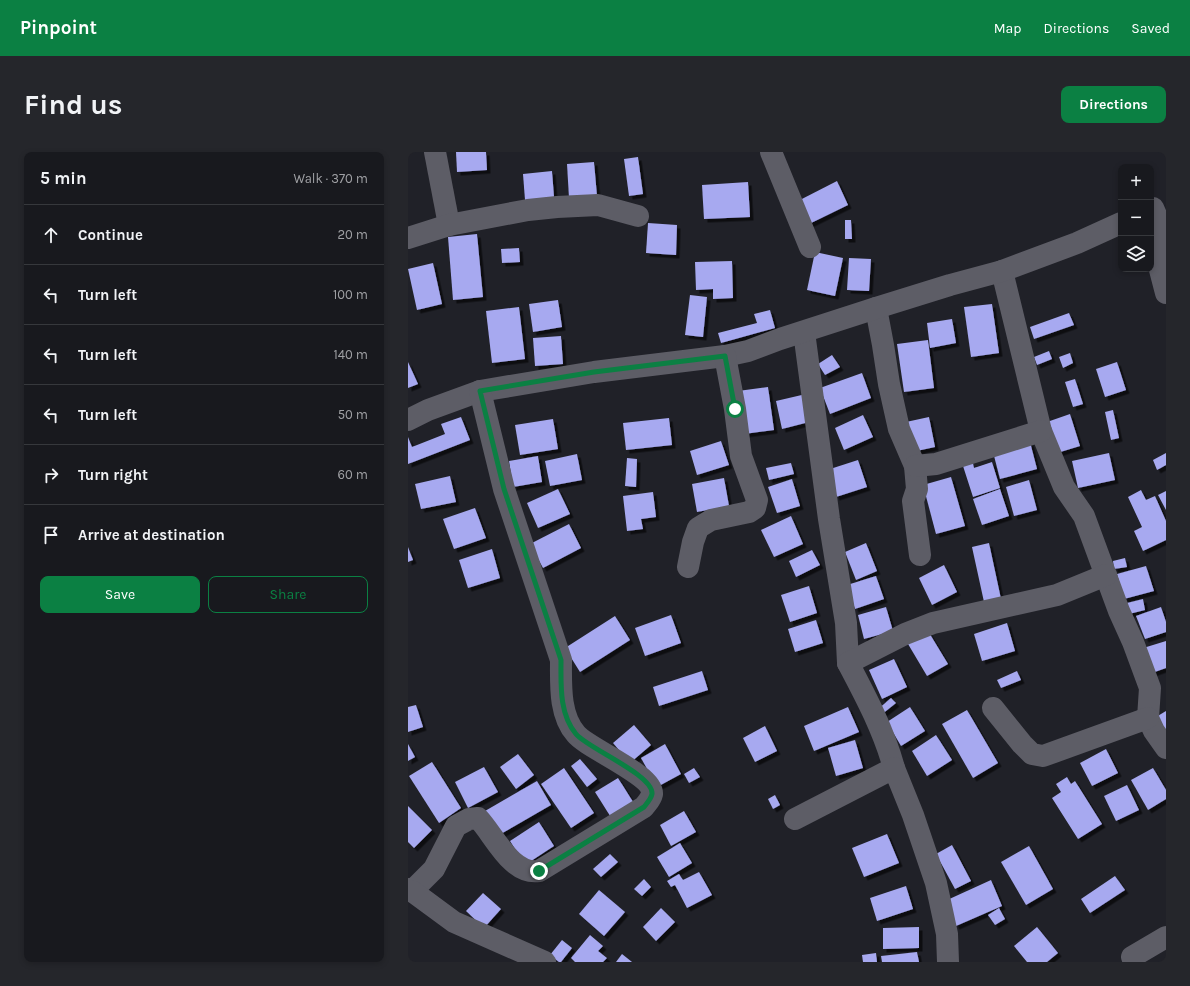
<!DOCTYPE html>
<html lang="en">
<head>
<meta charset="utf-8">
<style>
	body { margin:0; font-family:Karla,sans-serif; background:#25262b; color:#f1f3f6 }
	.controls { position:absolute; right:12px; top:12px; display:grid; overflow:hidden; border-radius:8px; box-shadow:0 2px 6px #0003 }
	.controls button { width:36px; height:36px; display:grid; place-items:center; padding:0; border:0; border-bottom:1px solid #36383c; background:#18191e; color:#f1f3f6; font:20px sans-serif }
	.stop { position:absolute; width:12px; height:12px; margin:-9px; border:3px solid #0b8043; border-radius:50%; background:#fff }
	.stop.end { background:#0b8043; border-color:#fff; box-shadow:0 1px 4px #0008 }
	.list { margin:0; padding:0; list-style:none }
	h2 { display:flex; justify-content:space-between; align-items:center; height:52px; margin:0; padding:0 16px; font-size:17px }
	h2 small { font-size:13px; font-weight:400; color:#9fa0a4 }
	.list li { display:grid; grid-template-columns:26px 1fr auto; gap:12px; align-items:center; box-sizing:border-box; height:60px; padding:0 16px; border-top:1px solid #36383c }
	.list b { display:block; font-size:15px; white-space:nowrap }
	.list em { font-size:13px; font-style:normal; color:#9fa0a4 }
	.actions { display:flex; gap:8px; padding:12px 16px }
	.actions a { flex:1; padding:9px 0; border:1px solid #0b8043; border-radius:8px; text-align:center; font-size:14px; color:#0b8043 }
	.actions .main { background:#0b8043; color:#fff }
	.icon { flex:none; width:22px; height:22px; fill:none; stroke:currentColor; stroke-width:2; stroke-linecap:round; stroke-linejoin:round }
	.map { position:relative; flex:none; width:758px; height:810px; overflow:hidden; border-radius:8px }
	header { display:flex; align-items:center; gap:24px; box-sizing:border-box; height:56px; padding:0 20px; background:#0b8043; color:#fff }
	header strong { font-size:19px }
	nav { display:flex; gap:22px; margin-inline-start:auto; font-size:14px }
	.intro { display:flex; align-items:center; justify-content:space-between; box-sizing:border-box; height:96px; padding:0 24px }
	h1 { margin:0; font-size:28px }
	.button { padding:10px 18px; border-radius:8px; background:#0b8043; color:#fff; font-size:14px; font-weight:700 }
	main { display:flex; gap:24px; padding:0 24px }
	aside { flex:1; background:#18191e; border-radius:8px; box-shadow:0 2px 6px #0003 }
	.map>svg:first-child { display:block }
	.building { fill:#a7a9f0; filter:url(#shadow) }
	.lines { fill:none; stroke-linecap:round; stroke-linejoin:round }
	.minor { stroke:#5d5d66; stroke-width:22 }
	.route { stroke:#0b8043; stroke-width:5 }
</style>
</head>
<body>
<header>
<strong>Pinpoint</strong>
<nav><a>Map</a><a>Directions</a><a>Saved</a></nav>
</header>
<div class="intro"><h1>Find us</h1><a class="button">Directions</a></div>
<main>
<aside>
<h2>5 min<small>Walk · 370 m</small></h2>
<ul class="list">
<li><svg class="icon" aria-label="ahead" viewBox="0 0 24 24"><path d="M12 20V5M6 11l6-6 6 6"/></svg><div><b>Continue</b></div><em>20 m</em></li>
<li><svg class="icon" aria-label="left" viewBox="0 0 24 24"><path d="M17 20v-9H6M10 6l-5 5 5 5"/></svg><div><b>Turn left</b></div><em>100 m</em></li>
<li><svg class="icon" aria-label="left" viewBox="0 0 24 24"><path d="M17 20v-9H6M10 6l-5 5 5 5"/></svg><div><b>Turn left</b></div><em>140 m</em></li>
<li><svg class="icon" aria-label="left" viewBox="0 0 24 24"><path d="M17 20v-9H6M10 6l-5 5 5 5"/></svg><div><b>Turn left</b></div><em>50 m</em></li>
<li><svg class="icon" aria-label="right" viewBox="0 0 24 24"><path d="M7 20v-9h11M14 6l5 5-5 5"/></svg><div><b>Turn right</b></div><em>60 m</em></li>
<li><svg class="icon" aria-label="arrive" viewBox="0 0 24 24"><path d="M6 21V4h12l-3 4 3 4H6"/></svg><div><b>Arrive at destination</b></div></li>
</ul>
<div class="actions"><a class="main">Save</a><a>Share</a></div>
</aside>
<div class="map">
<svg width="758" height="810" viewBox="0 0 758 810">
	<defs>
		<filter id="shadow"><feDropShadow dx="3.5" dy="3.5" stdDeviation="0" flood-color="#0009"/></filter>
	</defs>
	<rect width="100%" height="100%" fill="#202128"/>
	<!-- building -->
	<g class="building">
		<polygon points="48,0 78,0 79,18 49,20"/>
		<polygon points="230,5 235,42 221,44 216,7"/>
		<polygon points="186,10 189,44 161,46 159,12"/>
		<polygon points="144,19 146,45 117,48 115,22"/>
		<polygon points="429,29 440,53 399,73 388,50"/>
		<polygon points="340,30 342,65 296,67 294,33"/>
		<polygon points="437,68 443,68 444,87 437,87"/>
		<polygon points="240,71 269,73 268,103 238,101"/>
		<polygon points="69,82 75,145 45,148 40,85"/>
		<polygon points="111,96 112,110 94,111 93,97"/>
		<polygon points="407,100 435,106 427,144 399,138"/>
		<polygon points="441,106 463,107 461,139 439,138"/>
		<polygon points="324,109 325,146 305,147 305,137 288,138 287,110"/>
		<polygon points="25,111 34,152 9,158 0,117"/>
		<polygon points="282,143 299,145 295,185 277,183"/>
		<polygon points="150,148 154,175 125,180 121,152"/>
		<polygon points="584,152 591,201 563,205 556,155"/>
		<polygon points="111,155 117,207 84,211 78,159"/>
		<polygon points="362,158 367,176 313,191 310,181 349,171 346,162"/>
		<polygon points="661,161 666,173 626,187 622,175"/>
		<polygon points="544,167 548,191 522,196 519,171"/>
		<polygon points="153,184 155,212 127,214 125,186"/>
		<polygon points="520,188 526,236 496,240 489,192"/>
		<polygon points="641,199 644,207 629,213 626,205"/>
		<polygon points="662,201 665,211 655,216 651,205"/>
		<polygon points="424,203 432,215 417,223 410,212"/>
		<polygon points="0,210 10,232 0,236"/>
		<polygon points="709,210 718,238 697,245 688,217"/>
		<polygon points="454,221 463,246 422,262 412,236"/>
		<polygon points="667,227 675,252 665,255 657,230"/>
		<polygon points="360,235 366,278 336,282 330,239"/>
		<polygon points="398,242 405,269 374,277 368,249"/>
		<polygon points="705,258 711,286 703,288 697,260"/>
		<polygon points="662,262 672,294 649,301 639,270"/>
		<polygon points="455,263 465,285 436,298 427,276"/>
		<polygon points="53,265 62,288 0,312 0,285 4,295 37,282 33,272"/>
		<polygon points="521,265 527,295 504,300 498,270"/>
		<polygon points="261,266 264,293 218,298 215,271"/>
		<polygon points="145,267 150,297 112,303 107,273"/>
		<polygon points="313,289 321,313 289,323 282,299"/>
		<polygon points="622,290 629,317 592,327 585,300"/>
		<polygon points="701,301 707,328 670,336 664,309"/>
		<polygon points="758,301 758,313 749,318 745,308"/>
		<polygon points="169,302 174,328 142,334 137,309"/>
		<polygon points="130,304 134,330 105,335 101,309"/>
		<polygon points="219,306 229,307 228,335 217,334"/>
		<polygon points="450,308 459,335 428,345 419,318"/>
		<polygon points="584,310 592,336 565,345 555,314 565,311 566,316"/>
		<polygon points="383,311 386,322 361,328 358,316"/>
		<polygon points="42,324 48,350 13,357 7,332"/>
		<polygon points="543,325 557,374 528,382 515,333"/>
		<polygon points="316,326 321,354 289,360 284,332"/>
		<polygon points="384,327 392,354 369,361 360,335"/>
		<polygon points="621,328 629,358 606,364 598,335"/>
		<polygon points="150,337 162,362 130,376 119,351"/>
		<polygon points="592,337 601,364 574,373 565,347"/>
		<polygon points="733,338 738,348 747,344 758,369 758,388 735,399 726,379 734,375 720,345"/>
		<polygon points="758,339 758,358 750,343"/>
		<polygon points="245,340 248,365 233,367 235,377 219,379 215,344"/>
		<polygon points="67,356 78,386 46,397 35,367"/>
		<polygon points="383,364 395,392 366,405 353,378"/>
		<polygon points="161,372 173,396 135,416 122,392"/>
		<polygon points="458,391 469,419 448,428 437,400"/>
		<polygon points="581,391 593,447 576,450 564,395"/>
		<polygon points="0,395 5,408 0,410"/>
		<polygon points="84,397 92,426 60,436 51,408"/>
		<polygon points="404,398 412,413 388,425 381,409"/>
		<polygon points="717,406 719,415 706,417 705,409"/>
		<polygon points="536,413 549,440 524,453 511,426"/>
		<polygon points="738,414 746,439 716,447 709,422"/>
		<polygon points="468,424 476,447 447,457 439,433"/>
		<polygon points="401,434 409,461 382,470 373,443"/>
		<polygon points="735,447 737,458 721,462 719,451"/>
		<polygon points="478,455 485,479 456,487 450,463"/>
		<polygon points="753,455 758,470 758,480 737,487 728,464"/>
		<polygon points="263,463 273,491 237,504 227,476"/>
		<polygon points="207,464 222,488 172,520 157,496"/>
		<polygon points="408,468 415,491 387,500 380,477"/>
		<polygon points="599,471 607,499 574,509 566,482"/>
		<polygon points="520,479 540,512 519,524 500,492"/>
		<polygon points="758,489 758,516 741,522 732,497"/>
		<polygon points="486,507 499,535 474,547 461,518"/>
		<polygon points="294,519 300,538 251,554 245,535"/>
		<polygon points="609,519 613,528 593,536 589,528"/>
		<polygon points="483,546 488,551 473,563 469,558"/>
		<polygon points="8,553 15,575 0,580 0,555"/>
		<polygon points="440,555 451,580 406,599 396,574"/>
		<polygon points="502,555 517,579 493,594 479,570"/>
		<polygon points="559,558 590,611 565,626 534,572"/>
		<polygon points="758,559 758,584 748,565"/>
		<polygon points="226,573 243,593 222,611 205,591"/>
		<polygon points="357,574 369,599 347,610 335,586"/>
		<polygon points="528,583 544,608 519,624 504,599"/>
		<polygon points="447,588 455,616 428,624 420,596"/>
		<polygon points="0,592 7,605 0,609"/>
		<polygon points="257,592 273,622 249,635 233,606"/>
		<polygon points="698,597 710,621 684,634 672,611"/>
		<polygon points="110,602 126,623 108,637 92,615"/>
		<polygon points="172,607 189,627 179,635 163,614"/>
		<polygon points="24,610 53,656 31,671 1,624"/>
		<polygon points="76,615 90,640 60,656 47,630"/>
		<polygon points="156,616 186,661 163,676 133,632"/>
		<polygon points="286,616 292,625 281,631 276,622"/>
		<polygon points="745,616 758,638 758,647 740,658 723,628"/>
		<polygon points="659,625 663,632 667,629 694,672 670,687 644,646 653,640 648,632"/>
		<polygon points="210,626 227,653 204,667 187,640"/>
		<polygon points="129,629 143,653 91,683 77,659"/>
		<polygon points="719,633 731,658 708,669 696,644"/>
		<polygon points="367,643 372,653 365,657 360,647"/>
		<polygon points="0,654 24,678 6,696 0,690"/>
		<polygon points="276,659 288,680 263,694 252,673"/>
		<polygon points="131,670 146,694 117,713 102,689"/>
		<polygon points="479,682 491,711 456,725 444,696"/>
		<polygon points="272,691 284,711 261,725 249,705"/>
		<polygon points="544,693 563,729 547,737 528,702"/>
		<polygon points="621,694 645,737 618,753 593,710"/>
		<polygon points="202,702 210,710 193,725 185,717"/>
		<polygon points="291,720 304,743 279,756 267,733 263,735 259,729 271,722 275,728"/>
		<polygon points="707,724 717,738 682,761 673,747"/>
		<polygon points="236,727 243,735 234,744 226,737"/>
		<polygon points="583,728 594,754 548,774 537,749"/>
		<polygon points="498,734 505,757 469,769 462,746"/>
		<polygon points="191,738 217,760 196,784 171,762"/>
		<polygon points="75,741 93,757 76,776 58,759"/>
		<polygon points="253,756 267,770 248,789 235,775"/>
		<polygon points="591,756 597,767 587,773 580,763"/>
		<polygon points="511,775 511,796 475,797 475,776"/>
		<polygon points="629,775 650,801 639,810 619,810 606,794"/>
		<polygon points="182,783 195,794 190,799 199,806 195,810 167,810 163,806"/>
		<polygon points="154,788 164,796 153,810 151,810 142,803"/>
		<polygon points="509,800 511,810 474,810 473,804"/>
		<polygon points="468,801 469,810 455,810 454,803"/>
		<polygon points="214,802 224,810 208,810"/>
	</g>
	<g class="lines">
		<!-- minor -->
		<g class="minor">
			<polyline points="27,0 41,73"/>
			<polyline points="363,0 402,95"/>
			<polyline points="745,56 755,79 751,114 758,141"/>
			<polyline points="0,86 41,73 120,58 149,55 190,53 230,64"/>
			<polyline points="594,119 633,279 656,335 676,364 711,459 725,490 742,536 740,566 746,579 758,596"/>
			<polyline points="468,156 475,193 481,232 491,277 507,314 509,337 505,349 512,403"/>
			<polyline points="396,180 421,367 438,471 440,511"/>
			<polyline points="0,268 20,258 72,239 186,220 317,204 340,199 372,187 468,156 542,133 594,119 669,91 713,71"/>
			<polyline points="507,314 528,312 633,279"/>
			<polyline points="280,415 285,390 290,376 303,368 341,360 347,356 349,348 333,304 327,257 317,204"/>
			<polyline points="585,556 614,592 624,602 635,604 740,566"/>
			<path d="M486,616c-10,-37 -28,-71 -46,-105l57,-29 28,-11 124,-28 49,-20"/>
			<polyline points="387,667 486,616 505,663 528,731 539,782 540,810"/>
			<path d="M0,737l4,2 22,-22 22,-43 13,-7 9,-1c17,18 33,57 61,53l105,-64c3,-4 7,-8 8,-13 2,-19 -65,-46 -76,-60 -17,-19 -15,-50 -15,-74l-57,-171 -24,-98"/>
			<polyline points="4,739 46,770 137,810"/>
			<polyline points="724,805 758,785"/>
		</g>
	</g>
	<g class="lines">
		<!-- route -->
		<path class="route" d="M131,719l105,-64c3,-4 7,-8 8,-13 2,-19 -65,-46 -76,-60 -17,-20 -15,-50 -15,-74l-57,-171 -24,-98 114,-19 131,-16 10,53"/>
	</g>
</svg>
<div class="controls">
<button>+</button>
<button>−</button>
<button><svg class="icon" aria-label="layers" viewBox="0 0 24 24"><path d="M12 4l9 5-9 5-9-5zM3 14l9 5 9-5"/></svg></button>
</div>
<div class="stop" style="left:327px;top:257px"></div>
<div class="stop end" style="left:131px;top:719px"></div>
</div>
</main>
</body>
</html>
